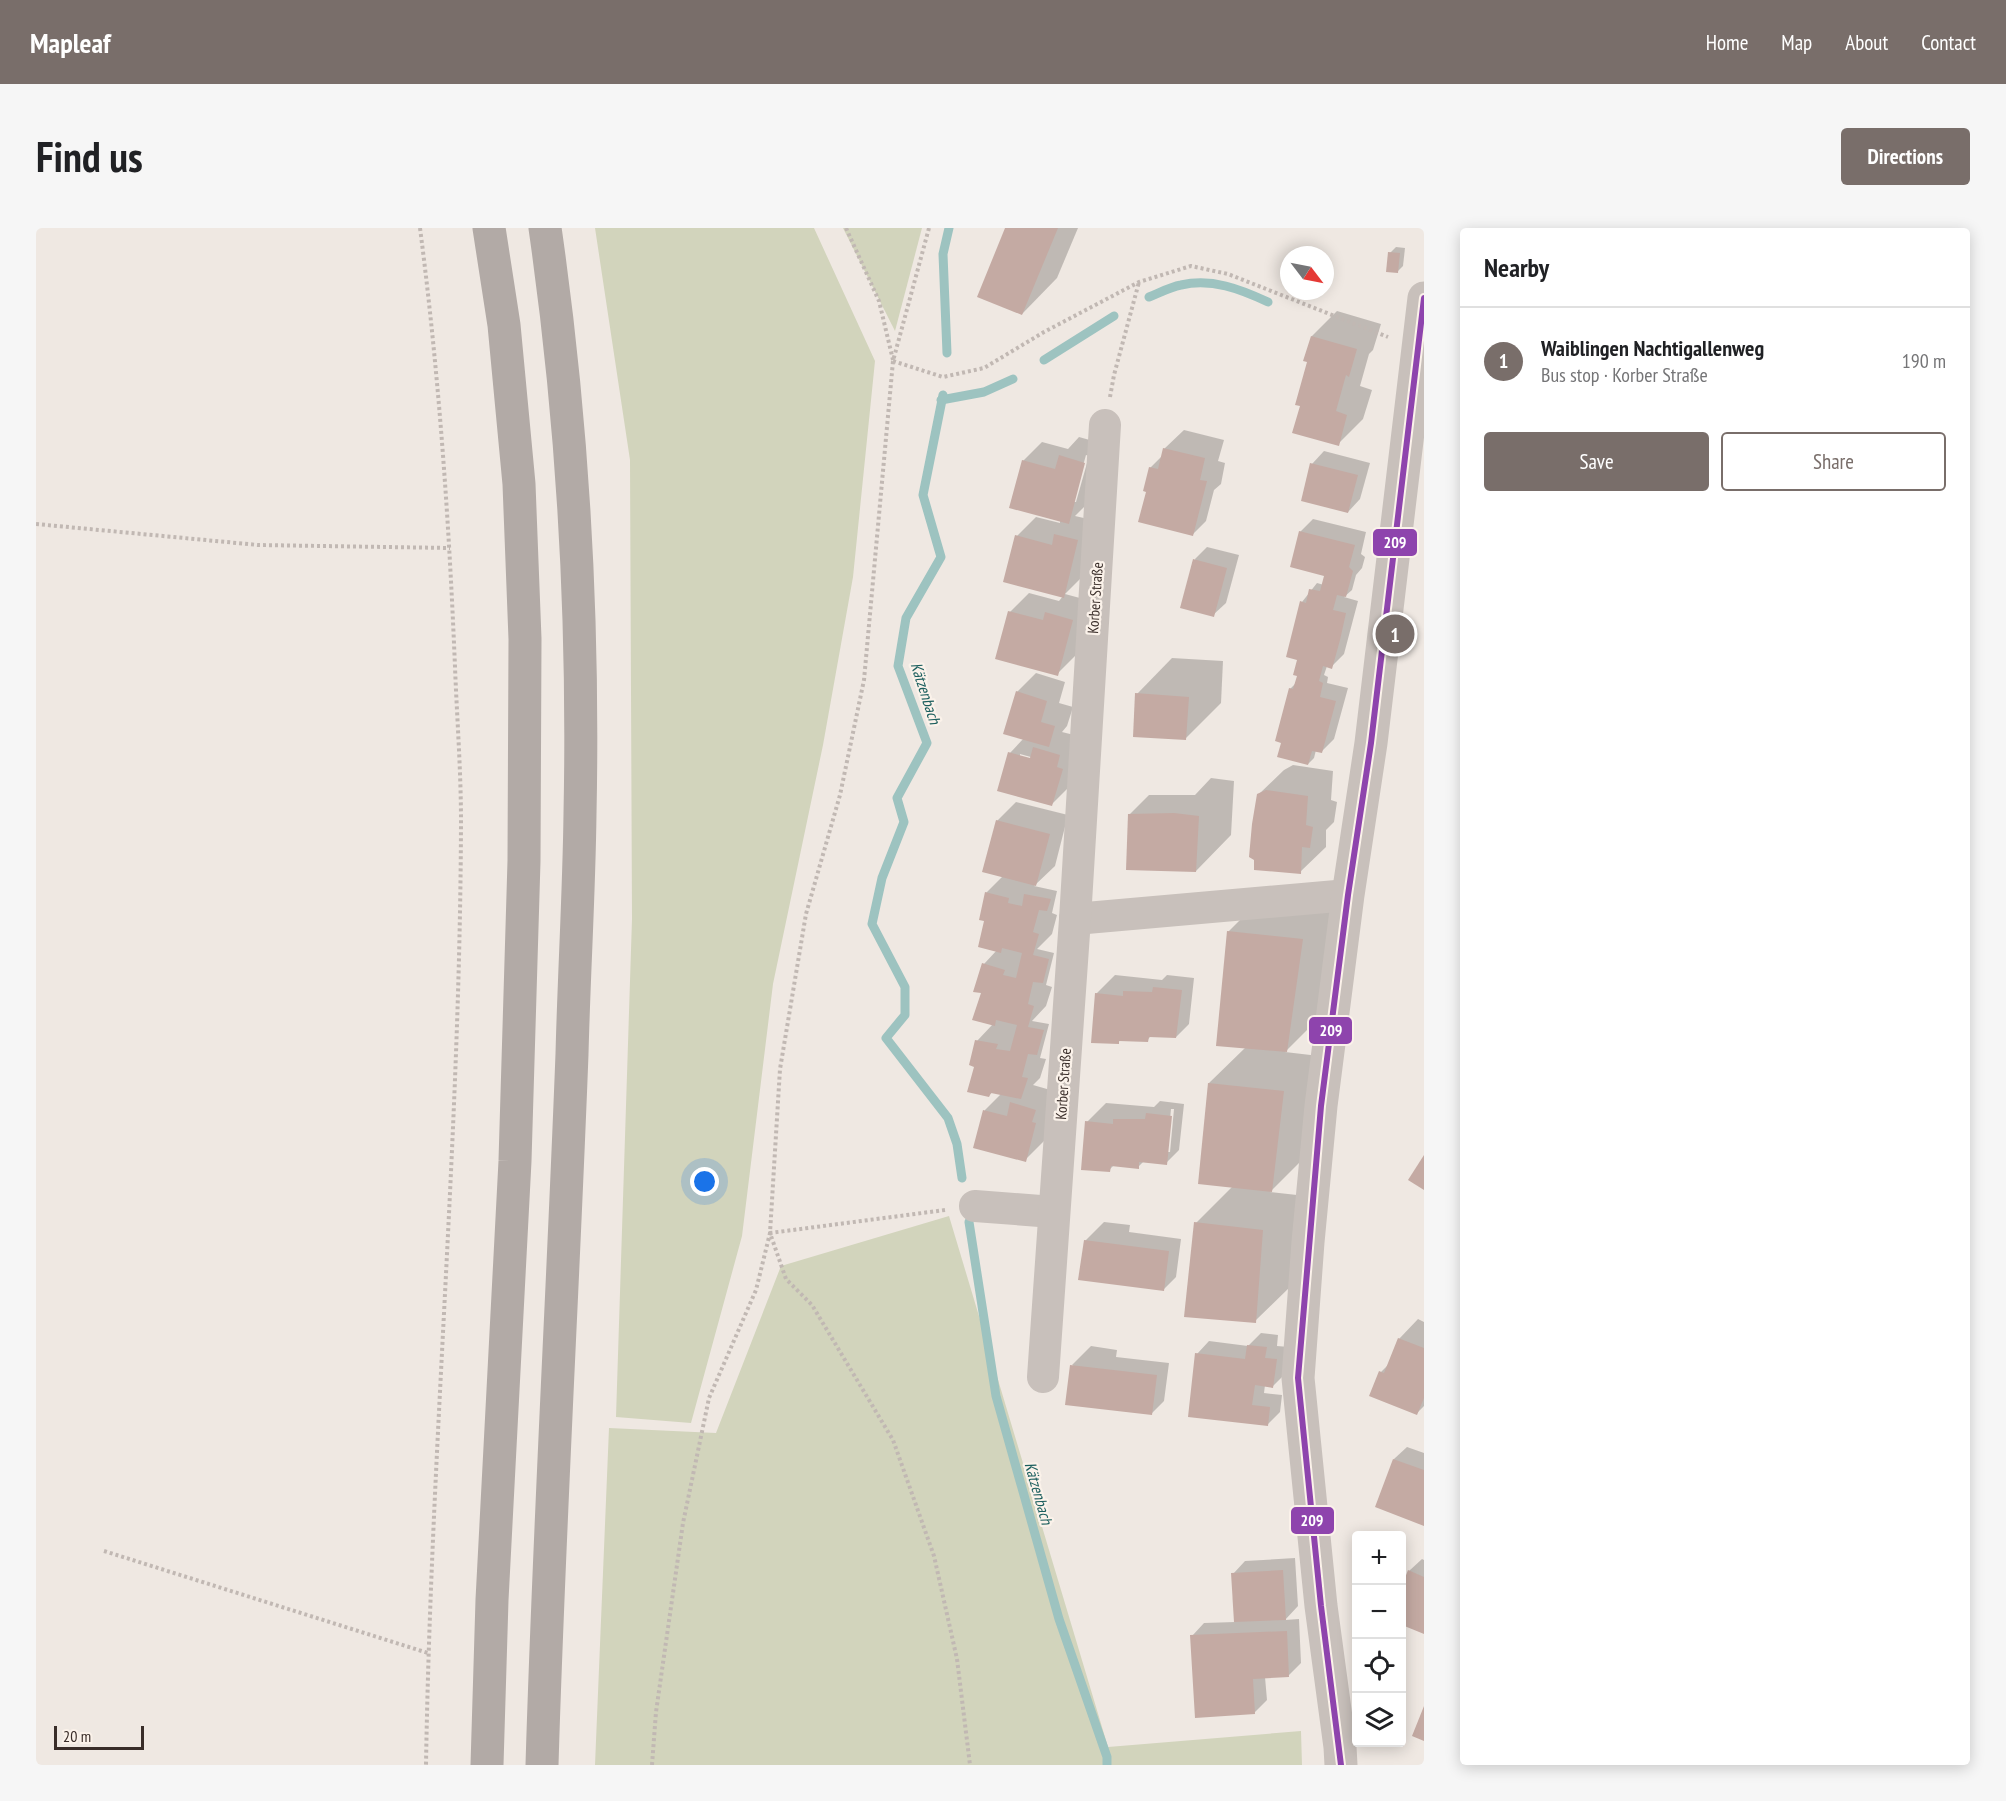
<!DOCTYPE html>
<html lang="en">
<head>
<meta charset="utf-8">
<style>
	body { margin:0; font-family:"PT Sans Narrow",sans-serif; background:#f6f6f6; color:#202124 }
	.controls { position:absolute; right:18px; bottom:18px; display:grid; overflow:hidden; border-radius:6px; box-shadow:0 3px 15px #0003 }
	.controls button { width:54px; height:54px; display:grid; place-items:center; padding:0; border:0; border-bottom:2px solid #e0e0e0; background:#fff; color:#202124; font:30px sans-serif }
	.compass { position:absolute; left:1244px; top:18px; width:54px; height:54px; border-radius:50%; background:#fff; box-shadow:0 3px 15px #0003; rotate:122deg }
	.scale { position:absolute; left:18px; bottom:15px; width:90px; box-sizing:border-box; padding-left:6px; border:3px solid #392d29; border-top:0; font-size:16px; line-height:21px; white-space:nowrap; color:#392d29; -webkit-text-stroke:4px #fbf2ea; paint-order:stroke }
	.you { position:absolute; left:669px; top:954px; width:21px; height:21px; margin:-15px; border:4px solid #fff; border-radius:50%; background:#1a73e8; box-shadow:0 0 0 9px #1a73e833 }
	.badge { display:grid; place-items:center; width:39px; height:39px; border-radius:50%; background:#796e6a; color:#fff; font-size:20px; font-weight:700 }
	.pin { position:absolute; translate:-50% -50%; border:3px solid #fff; box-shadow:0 2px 6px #0006 }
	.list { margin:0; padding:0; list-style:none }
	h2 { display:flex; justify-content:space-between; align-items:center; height:78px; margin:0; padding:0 24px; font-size:26px }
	h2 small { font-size:20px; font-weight:400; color:#757577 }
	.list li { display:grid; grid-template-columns:39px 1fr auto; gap:18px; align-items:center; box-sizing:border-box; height:108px; padding:0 24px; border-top:2px solid #e0e0e0 }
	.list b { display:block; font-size:22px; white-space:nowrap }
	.list p { margin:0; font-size:20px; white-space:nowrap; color:#757577 }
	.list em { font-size:20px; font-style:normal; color:#757577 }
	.actions { display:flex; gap:12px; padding:18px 24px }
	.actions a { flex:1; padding:14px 0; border:2px solid #796e6a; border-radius:6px; text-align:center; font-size:21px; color:#796e6a }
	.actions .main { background:#796e6a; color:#fff }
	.icon { flex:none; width:33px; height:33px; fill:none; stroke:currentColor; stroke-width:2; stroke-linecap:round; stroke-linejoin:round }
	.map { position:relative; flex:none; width:1388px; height:1537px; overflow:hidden; border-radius:6px }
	header { display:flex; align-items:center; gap:36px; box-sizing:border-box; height:84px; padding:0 30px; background:#796e6a; color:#fff }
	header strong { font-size:28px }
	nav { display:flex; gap:33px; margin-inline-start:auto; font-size:21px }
	.intro { display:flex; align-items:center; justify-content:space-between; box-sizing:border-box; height:144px; padding:0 36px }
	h1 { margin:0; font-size:42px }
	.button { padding:15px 27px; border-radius:6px; background:#796e6a; color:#fff; font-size:21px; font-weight:700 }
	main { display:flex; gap:36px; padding:0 36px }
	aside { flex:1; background:#fff; border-radius:6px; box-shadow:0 3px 15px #0003 }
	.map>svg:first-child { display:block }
	.green { fill:#d2d4bc }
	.shadow { fill:#0003; fill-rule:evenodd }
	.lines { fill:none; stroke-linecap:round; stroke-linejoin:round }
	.stream { stroke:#9dc3c0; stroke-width:9 }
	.building { fill:#c4aaa3 }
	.path { stroke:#c1b8b3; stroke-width:4; stroke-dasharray:3 3; stroke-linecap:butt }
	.minor { stroke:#c8c0bb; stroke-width:32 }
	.tertiary { stroke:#c8c0bb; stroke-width:33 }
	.trunk { stroke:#b2aaa6; stroke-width:33 }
	.bus-1-casing { stroke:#fbf2ea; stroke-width:10 }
	.bus-1 { stroke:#8e44ad; stroke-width:6 }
	.labels { text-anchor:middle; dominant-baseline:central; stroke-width:4.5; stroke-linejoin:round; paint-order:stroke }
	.street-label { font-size:15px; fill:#392d29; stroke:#fbf2ea }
	.water-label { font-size:16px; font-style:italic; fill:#1b5e5d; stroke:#fbf2ea }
	.line-badge { stroke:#fbf2ea; stroke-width:2 }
	.badge-label { font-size:16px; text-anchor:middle; font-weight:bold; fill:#fff }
</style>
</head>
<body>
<header>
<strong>Mapleaf</strong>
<nav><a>Home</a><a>Map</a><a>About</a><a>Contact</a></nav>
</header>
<div class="intro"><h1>Find us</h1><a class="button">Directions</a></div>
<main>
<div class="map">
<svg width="1388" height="1537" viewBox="0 0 1388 1537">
	<rect width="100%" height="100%" fill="#efe8e2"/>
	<!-- green -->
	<g class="green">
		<polygon points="559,0 778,0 839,133 817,349 787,517 737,756 706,1008 655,1195 580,1189 596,691 594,232"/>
		<polygon points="807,0 886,0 859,103"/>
		<polygon points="913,988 1072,1519 1265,1503 1266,1537 559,1537 573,1200 680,1205 745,1038"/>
	</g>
	<!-- shadow -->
	<g class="shadow">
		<polygon points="970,0 1042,0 1021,50 986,86"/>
		<polygon points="1360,19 1369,20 1367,38 1361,44 1354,25"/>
		<polygon points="1301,83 1345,96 1337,122 1333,126 1324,158 1336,162 1327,191 1302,216 1266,177 1276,108"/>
		<polygon points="1148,202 1188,212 1182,233 1189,235 1185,256 1178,262 1170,293 1157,306 1111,265 1114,240 1127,227 1128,221"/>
		<path d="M1043,209l25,7 -17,60 -12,12 22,5 -15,56 -17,17 26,7 -15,54 -19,19 -47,-62 19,-19 30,8 4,-5 -46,-60 19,-19 24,6v-3l-37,-59 19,-19 26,7zM1050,227l3,1 -13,46h-3z"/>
		<polygon points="1288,223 1334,235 1324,271 1312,284 1276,236"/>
		<polygon points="1277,291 1330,304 1325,326 1329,329 1326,340 1320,347 1316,362 1308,369 1322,373 1308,426 1295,439 1291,438 1288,447 1292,449 1291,455 1312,460 1298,511 1285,524 1280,522 1278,530 1272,536 1254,461 1260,455 1262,447 1266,374 1281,355 1288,357 1290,349 1264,304"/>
		<polygon points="1171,319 1203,327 1190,375 1177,387 1159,331"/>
		<polygon points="1136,430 1187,433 1185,475 1149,511 1101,466"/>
		<path d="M1000,445l29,9 -6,21 14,4 -6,19 -5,6 16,4 -7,49 -19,19 -42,-51 14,-15 -7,-46zM984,526l18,5 -1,2 -17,-4z"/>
		<polygon points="1257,537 1297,543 1295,572 1301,574 1298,594 1290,602 1290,619 1264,644 1222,567 1248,542"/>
		<polygon points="1175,550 1198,553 1195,607 1160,643 1094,586 1113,567 1159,567"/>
		<polygon points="980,574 1032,587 1019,638 998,658 1021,663 1016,685 1021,687 1016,706 1001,721 1018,725 1010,757 1016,759 1010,778 996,793 1013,796 1004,830 1010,831 1004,850 997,857 1018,863 1008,913 989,932 939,918 949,882 966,865 957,864 953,867 940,838 941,813 957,796 947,764 948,736 961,722 950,691 950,665 967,648 961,593"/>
		<polygon points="1228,668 1301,676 1286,787 1249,824 1283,828 1271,927 1234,964 1261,967 1255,1058 1219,1093 1160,995 1197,958 1173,855 1210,819 1192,704"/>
		<polygon points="1079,747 1126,752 1131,747 1158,750 1153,796 1140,809 1115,808 1111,812 1085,811 1082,815 1060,766"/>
		<path d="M1124,873l24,3 -5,46 -13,13 -22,-2 -6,6 -24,-2 -5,5 -22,-48 19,-19 48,4zM1135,881h3l-4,43h-3z"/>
		<polygon points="1068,994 1094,997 1093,1004 1145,1011 1140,1049 1127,1062 1049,1013"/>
		<polygon points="1382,1091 1388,1094 1388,1178 1381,1185 1345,1144 1353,1136 1363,1111"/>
		<polygon points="1225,1105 1242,1107 1241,1118 1253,1119 1250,1145 1237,1158 1229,1157 1228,1165 1246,1167 1244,1184 1231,1197 1161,1126 1173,1113 1212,1118"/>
		<polygon points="1055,1118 1081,1122 1080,1129 1133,1135 1128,1173 1115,1186 1036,1137"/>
		<polygon points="1371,1219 1388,1225 1388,1297 1340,1278 1358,1231"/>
		<polygon points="1259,1330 1262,1378 1249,1392 1263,1391 1265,1435 1253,1447 1229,1449 1231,1472 1218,1485 1156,1408 1168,1395 1199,1394 1197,1346 1209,1333"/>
		<polygon points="1386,1331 1388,1332 1388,1405 1366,1396 1366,1362 1373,1343"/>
	</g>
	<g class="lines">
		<!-- stream -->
		<g class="stream">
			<path d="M1113,69c10,-4 21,-10 32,-12 31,-7 59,4 87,17"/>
			<polyline points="911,125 907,26 913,0"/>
			<polyline points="1008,132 1078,88"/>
			<polyline points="907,167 887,267 905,329 870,390 862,438 891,515 861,570 868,594 846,650 836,696 869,759 869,787 850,810 912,890 921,916 926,950"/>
			<polyline points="905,172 948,164 977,151"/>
			<polyline points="933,994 960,1168 1023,1391 1071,1529 1071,1537"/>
		</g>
	</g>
	<!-- building -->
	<g class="building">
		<polygon points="969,0 1022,0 986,87 941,69"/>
		<polygon points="1352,24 1364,25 1362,45 1350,44"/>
		<polygon points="1275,108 1321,121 1313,149 1310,147 1300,183 1311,187 1303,218 1256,205 1264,178 1259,177 1271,134 1267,133"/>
		<polygon points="1127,220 1169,230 1164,252 1171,253 1157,308 1102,294 1110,264 1107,263 1113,239 1122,241"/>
		<polygon points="1023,227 1049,235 1033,296 973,280 986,232 1019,241"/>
		<polygon points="1274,235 1322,247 1312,285 1265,273"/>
		<polygon points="1263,303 1319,317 1313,339 1317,343 1310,369 1301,367 1297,382 1310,385 1304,412 1296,441 1287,438 1283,453 1287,455 1284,469 1300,473 1286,525 1276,523 1272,537 1241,529 1245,515 1239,513 1253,460 1257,461 1261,448 1257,447 1261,432 1250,429 1264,373 1270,375 1273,361 1284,363 1288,348 1254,339"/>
		<polygon points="1018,306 1042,312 1028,370 967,354 979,307 1016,317"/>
		<polygon points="1157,331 1191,340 1178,389 1144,380"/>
		<polygon points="972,383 1007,392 1009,384 1037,392 1022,448 959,431"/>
		<polygon points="980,463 1011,473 1005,494 1019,498 1013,519 967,506"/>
		<polygon points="1099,465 1153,469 1150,512 1097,509"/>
		<polygon points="997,519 1024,527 1021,539 1027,541 1016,578 961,563 972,524 994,530"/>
		<polygon points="1230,562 1272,568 1270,597 1277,599 1274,620 1266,619 1265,646 1218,642 1218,632 1213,629 1216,596 1221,566"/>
		<polygon points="1138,585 1163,588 1160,644 1090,642 1092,586"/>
		<polygon points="960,592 1014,606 1000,658 946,644"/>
		<polygon points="949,664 973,670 972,675 986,678 988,666 1015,671 1011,683 1003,682 997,704 1003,706 997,727 1013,731 1007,755 997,754 992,776 998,778 992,799 1008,802 1001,827 992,826 986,849 992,850 985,871 955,865 953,869 931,864 938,839 933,837 939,812 962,816 960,821 974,823 981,797 960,792 959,798 936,792 945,765 937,764 946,735 969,742 967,747 980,750 986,725 966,720 965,725 942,719 948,693 943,692"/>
		<polygon points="1191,703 1267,711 1251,824 1180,818"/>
		<polygon points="1117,759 1146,762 1140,810 1113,809 1112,814 1083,813 1083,816 1055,815 1059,765 1087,768 1087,763 1116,764"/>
		<polygon points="1172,855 1248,863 1236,964 1162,956"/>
		<polygon points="974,874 1000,882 996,894 1000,895 990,934 937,920 947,882 971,888"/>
		<polygon points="1110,885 1136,888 1131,937 1103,934 1103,941 1075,938 1074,944 1045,942 1049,893 1077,896 1077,891 1109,891"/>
		<polygon points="1388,927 1388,962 1372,952"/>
		<polygon points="1158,994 1227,1002 1220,1095 1148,1089"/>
		<polygon points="1048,1012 1133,1023 1128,1063 1042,1052"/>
		<polygon points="1362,1110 1388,1120 1388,1170 1381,1187 1333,1168 1343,1143 1348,1145"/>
		<polygon points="1211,1117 1231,1119 1229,1130 1241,1131 1237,1160 1219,1157 1216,1177 1234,1179 1232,1198 1152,1189 1159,1125 1209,1131"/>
		<polygon points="1034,1137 1121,1147 1116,1187 1029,1177"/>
		<polygon points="1357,1231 1388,1242 1388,1298 1339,1279"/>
		<polygon points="1247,1342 1250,1392 1198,1394 1195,1345"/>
		<polygon points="1372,1342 1388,1349 1388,1406 1366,1397 1366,1358"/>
		<polygon points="1251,1403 1253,1449 1217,1451 1219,1486 1159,1490 1154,1407"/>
		<polygon points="1388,1478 1388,1513 1376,1508"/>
	</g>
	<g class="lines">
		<!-- path -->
		<g class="path">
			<path d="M384,0c19,146 29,292 35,439 2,52 6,104 6,155 -1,315 -30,628 -35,943"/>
			<polyline points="810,0 843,73 857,132"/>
			<polyline points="857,133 907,149 948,140 1008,104 1103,54 1155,38 1192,46 1352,109"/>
			<polyline points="1074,169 1078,147 1103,54"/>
			<polyline points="0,296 222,317 414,320"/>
			<polyline points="909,982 734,1005 750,1051 776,1077 857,1212 898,1328 921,1431 934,1537"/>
			<polyline points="68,1323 392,1425"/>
			<polyline points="616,1537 620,1484 647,1295 673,1170 720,1062 734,1005 744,841 770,686 804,567 828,452 857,133 893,0"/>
		</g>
		<!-- minor -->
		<g class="minor">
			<polyline points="1039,691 1312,667"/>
			<polyline points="939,978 1017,984"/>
			<polyline points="1007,1149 1039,691 1069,197"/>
		</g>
		<!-- tertiary -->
		<polyline class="tertiary" points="1305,1537 1304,1519 1285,1378 1262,1150 1272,1014 1285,878 1312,667 1335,515 1388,70"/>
		<!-- trunk -->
		<g class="trunk">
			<polyline points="451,1537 456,1372 479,933 488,633 489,411 483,256 468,97 453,0"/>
			<path d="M506,1537c7,-237 21,-474 30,-711 2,-80 7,-160 8,-240 4,-196 -7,-392 -35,-586"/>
		</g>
		<!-- bus-1 casing -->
		<g class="bus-1-casing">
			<polyline id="bus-1" points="1305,1537 1285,1378 1262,1150 1285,878 1312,667 1335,515 1388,70"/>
		</g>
		<!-- bus-1 -->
		<use href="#bus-1" class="bus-1"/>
	</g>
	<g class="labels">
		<!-- street labels -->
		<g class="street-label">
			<text transform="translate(1059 370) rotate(-86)">Korber Straße</text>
			<text transform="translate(1027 856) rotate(-86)">Korber Straße</text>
		</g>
		<!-- water labels -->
		<g class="water-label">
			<text transform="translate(890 465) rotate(72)">Kätzenbach</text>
			<text transform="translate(1003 1265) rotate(74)">Kätzenbach</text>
		</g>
	</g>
	<g class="line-badge">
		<rect x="1336" y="300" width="46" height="29" rx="6" fill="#8e44ad"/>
		<rect x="1272" y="788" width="45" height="29" rx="6" fill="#8e44ad"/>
		<rect x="1254" y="1278" width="45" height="29" rx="6" fill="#8e44ad"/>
	</g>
	<g class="badge-label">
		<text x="1359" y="320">209</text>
		<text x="1295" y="808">209</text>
		<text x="1276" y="1298">209</text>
	</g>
</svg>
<div class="controls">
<button>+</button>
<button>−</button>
<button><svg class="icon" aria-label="locate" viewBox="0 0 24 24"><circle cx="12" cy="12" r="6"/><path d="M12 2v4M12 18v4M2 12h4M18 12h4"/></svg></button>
<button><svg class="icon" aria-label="layers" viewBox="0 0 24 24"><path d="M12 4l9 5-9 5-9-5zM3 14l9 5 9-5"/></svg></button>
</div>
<svg class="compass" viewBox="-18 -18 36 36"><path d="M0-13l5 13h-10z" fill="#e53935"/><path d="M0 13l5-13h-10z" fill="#757577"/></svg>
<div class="scale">20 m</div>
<div class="you"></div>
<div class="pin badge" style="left:1359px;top:406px">1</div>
</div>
<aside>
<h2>Nearby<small></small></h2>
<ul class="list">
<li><span class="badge">1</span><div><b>Waiblingen Nachtigallenweg</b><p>Bus stop · Korber Straße</p></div><em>190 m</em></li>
</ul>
<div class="actions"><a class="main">Save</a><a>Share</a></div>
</aside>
</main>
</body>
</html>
